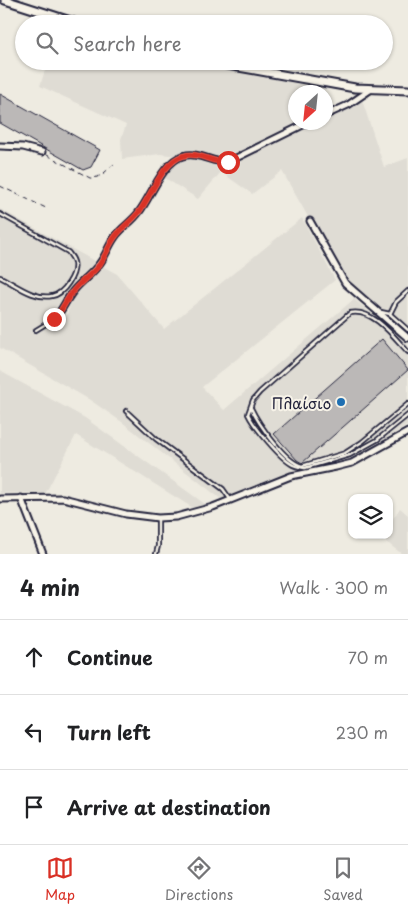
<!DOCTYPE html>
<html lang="en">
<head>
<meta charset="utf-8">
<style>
	body { margin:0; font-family:"Playpen Sans",sans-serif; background:#f2f2f2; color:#202124 }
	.controls { position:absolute; right:15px; bottom:15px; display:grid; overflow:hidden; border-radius:10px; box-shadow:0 1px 4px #0004 }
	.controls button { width:45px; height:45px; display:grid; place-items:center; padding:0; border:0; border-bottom:1px solid #e0e0e0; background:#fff; color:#202124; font:25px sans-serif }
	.compass { position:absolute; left:288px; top:85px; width:45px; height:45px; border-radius:50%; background:#fff; box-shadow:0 1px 4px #0004; rotate:207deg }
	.stop { position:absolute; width:15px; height:15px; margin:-11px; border:4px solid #d93025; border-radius:50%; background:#fff }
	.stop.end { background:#d93025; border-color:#fff; box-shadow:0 1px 5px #0008 }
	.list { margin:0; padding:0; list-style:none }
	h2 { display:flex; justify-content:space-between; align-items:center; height:65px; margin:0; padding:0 20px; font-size:21px }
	h2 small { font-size:16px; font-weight:400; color:#757577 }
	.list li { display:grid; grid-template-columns:32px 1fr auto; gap:15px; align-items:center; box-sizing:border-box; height:75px; padding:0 20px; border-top:1px solid #e0e0e0 }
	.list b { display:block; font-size:19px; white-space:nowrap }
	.list em { font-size:16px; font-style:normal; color:#757577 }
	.icon { flex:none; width:28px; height:28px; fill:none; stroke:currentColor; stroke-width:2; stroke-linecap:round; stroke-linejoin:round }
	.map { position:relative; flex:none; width:408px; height:554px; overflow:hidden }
	.search { position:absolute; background:#fff; box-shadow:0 1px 4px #0004; left:15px; right:15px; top:15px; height:55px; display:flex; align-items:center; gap:12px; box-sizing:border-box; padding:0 18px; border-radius:28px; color:#757577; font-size:19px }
	.sheet { height:290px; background:#fff }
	nav { display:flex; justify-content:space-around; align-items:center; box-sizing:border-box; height:70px; border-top:1px solid #e0e0e0; background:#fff; font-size:14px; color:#757577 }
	nav a { display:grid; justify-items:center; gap:2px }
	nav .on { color:#d93025 }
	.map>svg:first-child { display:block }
	.built { fill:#dfdcd4 }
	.building { fill:#bbb8b7; stroke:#22223b }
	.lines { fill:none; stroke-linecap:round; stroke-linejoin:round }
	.lane-casing { stroke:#22223b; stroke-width:6 }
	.street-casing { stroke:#22223b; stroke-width:9 }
	.secondary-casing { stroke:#22223b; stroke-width:11 }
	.path { stroke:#22223b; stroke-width:1; stroke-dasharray:5 4; stroke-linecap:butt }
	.lane { stroke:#f7f3e8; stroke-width:2.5 }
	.street { stroke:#f7f3e8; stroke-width:5 }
	.secondary { stroke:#f7f3e8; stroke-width:7 }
	.route { stroke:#d93025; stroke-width:6 }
	.poi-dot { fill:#1f6fb2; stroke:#f7f3e8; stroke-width:2 }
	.labels { text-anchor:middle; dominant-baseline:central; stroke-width:4; stroke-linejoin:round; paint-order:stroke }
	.poi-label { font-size:15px; fill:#22223b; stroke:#f7f3e8; text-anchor:end }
</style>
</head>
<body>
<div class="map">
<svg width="408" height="554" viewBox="0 0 408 554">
	<rect width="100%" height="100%" fill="#eeebe1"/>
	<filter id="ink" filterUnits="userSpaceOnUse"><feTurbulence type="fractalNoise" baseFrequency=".02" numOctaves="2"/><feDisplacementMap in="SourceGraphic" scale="10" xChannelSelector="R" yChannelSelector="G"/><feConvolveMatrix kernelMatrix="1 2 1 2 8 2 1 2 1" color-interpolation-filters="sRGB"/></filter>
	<g filter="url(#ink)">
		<!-- built -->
		<g class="built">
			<polygon points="48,61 166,61 235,70 313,87 312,92 296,92 296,122 314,123 224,165 216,164 200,158 160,154 122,159 121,139 126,125 40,86"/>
			<polygon points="362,100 384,167 408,158 408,334 344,280 282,171 252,194 221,172 198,199 165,178 175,165 185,160 198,159 224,168 317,123 326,122 326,118"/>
			<polygon points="0,209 96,262 76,282 50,315 56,322 67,315 70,304 74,296 104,267 117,274 164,329 302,218 335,280 202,387 224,410 354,299 408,345 408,425 364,452 348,459 298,471 221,499 122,422 90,400 0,348"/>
			<polygon points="0,371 85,418 205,504 193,508 76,435 45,494 0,493"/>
			<polygon points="400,508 408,515 408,554 402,554 381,538 382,535 389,535 389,525"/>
		</g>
		<!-- building -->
		<g class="building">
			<polygon points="0,94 100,150 91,167 83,170 0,123"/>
			<polygon points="382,339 408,370 302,463 297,460 274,434"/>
		</g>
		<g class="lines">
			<!-- lane casing -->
			<g class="lane-casing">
				<g id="lane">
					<path d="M0,214l68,38c3,4 5,6 6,10 3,12 -10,32 -22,34 -18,4 -37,-12 -52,-19"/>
					<polyline points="381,312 390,314 408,330"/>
					<polyline points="390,314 396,302 408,291"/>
					<polyline points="36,330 54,319"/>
					<path d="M408,352c-14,-15 -35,-44 -58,-39l-90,79 -7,8 -5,14c6,13 33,45 45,51 4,2 8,2 12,3l45,-13 27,-15 31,-25"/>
					<path d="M251,408c7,15 34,54 51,58l43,-13 17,-11 46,-38"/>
					<polyline points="126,411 156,439 223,489 230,499"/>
					<polyline points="156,554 158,546 158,519"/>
				</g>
			</g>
			<!-- street casing -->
			<g class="street-casing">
				<g id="street">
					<polyline points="326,115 348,105 370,90"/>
					<polyline points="0,146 23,147 42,152"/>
					<polyline points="310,221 345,283 408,338"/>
					<path d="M54,319c8,-8 11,-17 17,-25 8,-12 21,-19 29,-31 6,-8 9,-18 15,-26 7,-10 17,-15 24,-25 12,-15 24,-51 44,-56 16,-5 30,8 45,6l81,-40"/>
					<polyline points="21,498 43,554"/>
					<polyline points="0,499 63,498 126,514 158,518 176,517 213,507 291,476 336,467 352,463 408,432"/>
				</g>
			</g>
			<!-- secondary casing -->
			<g class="secondary-casing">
				<g id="secondary">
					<polyline points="5,0 80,24"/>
					<polyline points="205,61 355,88 408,90"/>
				</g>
			</g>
			<!-- path -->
			<g class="path">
				<path d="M47,155l43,23c10,1 17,-8 24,-14"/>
				<polyline points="0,186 48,209"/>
			</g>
			<!-- lane -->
			<use href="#lane" class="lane"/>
			<!-- street -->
			<use href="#street" class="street"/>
			<!-- secondary -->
			<use href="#secondary" class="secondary"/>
		</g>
	</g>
	<g class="lines" filter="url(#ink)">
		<!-- route -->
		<path class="route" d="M54,319c8,-8 11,-17 17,-25 8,-12 21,-19 29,-30 6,-9 9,-19 15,-27 7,-10 17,-16 24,-25 12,-16 24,-51 44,-56 16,-5 30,8 45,6"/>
	</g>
	<!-- markers -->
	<circle class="poi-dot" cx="341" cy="402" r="5"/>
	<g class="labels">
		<!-- poi labels -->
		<g class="poi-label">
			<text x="331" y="402">Πλαίσιο</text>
		</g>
	</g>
</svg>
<div class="controls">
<button><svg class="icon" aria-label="layers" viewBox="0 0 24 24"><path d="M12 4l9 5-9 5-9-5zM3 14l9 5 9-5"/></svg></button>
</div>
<svg class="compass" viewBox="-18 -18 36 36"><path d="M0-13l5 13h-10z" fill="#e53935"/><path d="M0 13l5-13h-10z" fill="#757577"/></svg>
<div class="stop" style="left:228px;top:162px"></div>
<div class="stop end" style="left:54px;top:319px"></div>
<div class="search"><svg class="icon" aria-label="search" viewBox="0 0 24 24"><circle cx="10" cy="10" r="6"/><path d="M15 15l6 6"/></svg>Search here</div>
</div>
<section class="sheet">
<h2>4 min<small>Walk · 300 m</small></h2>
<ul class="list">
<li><svg class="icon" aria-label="ahead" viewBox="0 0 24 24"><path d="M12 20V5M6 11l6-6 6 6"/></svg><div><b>Continue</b></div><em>70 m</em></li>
<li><svg class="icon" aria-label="left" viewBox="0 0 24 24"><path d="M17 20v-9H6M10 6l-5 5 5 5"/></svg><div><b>Turn left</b></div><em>230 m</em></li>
<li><svg class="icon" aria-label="arrive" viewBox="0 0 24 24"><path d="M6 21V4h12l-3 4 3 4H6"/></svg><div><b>Arrive at destination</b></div></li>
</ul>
</section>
<nav>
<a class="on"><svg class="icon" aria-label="map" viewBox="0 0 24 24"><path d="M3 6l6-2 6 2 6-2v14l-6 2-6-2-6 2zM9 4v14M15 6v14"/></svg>Map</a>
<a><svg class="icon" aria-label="directions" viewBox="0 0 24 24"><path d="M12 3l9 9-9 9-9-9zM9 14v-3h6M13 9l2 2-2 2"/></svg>Directions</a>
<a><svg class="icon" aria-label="saved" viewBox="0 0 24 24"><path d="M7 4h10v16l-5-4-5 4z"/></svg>Saved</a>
</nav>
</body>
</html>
